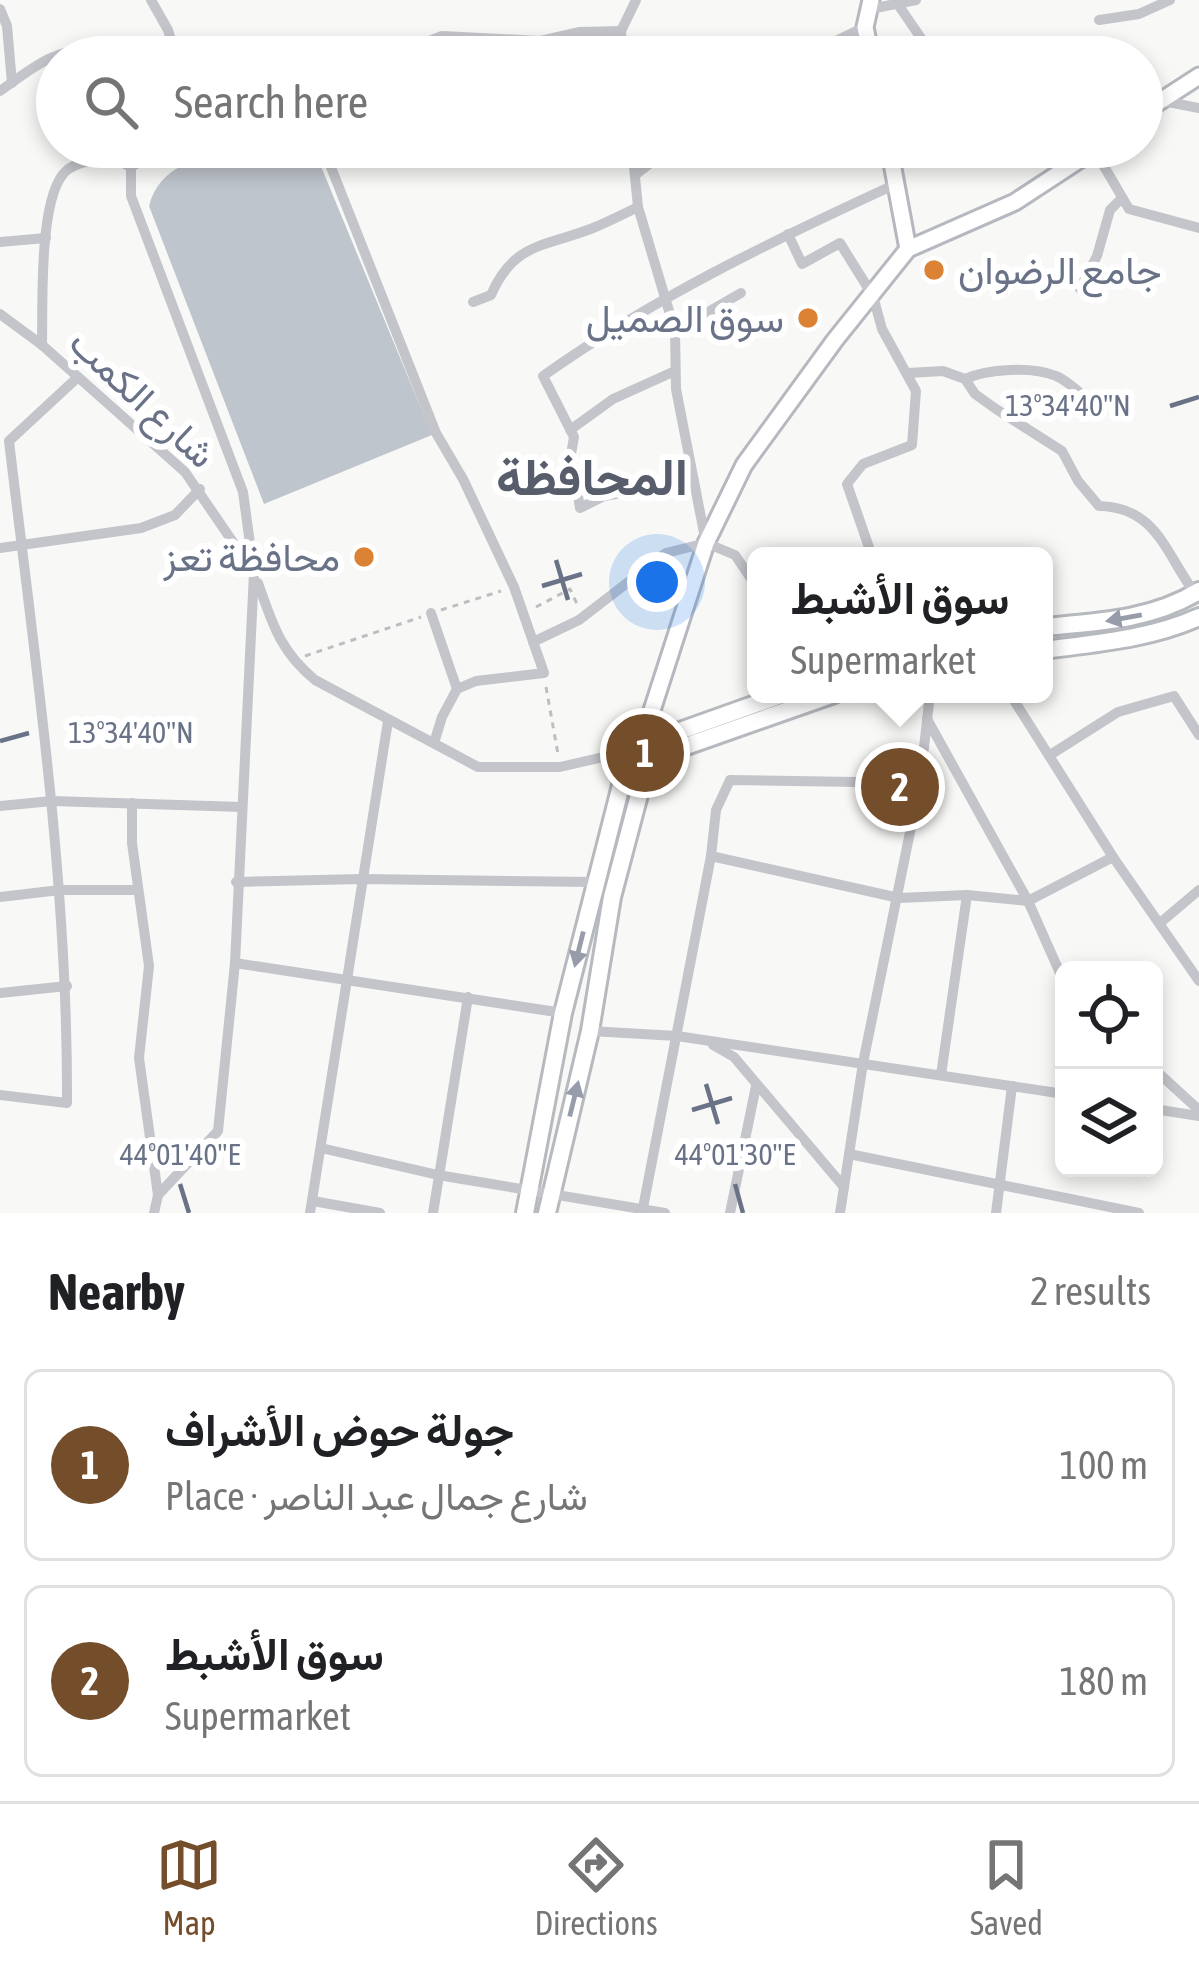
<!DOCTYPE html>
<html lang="en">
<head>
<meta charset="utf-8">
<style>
	body { margin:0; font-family:"Asap Condensed",Vazirmatn,sans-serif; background:#f6f6f6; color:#202124 }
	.controls { position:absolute; right:36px; bottom:36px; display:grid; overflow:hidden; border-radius:18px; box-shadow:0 6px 18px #0003 }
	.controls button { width:108px; height:108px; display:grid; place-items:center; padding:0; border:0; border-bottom:3px solid #e0e0e0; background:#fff; color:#202124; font:60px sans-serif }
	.you { position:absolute; left:657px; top:582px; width:42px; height:42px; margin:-30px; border:9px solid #fff; border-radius:50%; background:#1a73e8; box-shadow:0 0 0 18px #1a73e833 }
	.badge { display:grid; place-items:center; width:78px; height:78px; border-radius:50%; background:#744d2b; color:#fff; font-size:39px; font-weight:700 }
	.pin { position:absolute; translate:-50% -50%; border:6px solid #fff; box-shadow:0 3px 12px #0006 }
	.popup { position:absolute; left:747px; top:547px; width:306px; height:156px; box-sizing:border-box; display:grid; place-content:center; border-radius:18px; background:#fff; filter:drop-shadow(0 3px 9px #0005); font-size:39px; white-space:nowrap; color:#757577 }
	.popup b { font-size:45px; color:#202124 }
	.popup::after { content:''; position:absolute; left:50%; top:100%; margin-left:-24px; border:24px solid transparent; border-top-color:#fff }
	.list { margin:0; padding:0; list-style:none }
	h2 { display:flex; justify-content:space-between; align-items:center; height:156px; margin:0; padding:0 48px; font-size:51px }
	h2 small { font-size:39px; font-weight:400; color:#757577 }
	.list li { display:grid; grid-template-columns:78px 1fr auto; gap:36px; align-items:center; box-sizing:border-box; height:192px; margin:0 24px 24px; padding:0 24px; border:3px solid #e0e0e0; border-radius:18px }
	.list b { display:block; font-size:45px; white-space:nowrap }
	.list p { margin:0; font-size:39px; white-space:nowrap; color:#757577 }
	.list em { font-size:39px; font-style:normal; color:#757577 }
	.icon { flex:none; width:66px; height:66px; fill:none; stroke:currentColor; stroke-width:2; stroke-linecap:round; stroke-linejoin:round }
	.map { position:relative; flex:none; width:1199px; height:1213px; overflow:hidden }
	.search { position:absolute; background:#fff; box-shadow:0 6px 18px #0003; left:36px; right:36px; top:36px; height:132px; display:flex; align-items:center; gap:30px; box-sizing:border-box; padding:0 42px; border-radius:66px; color:#757577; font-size:45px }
	.sheet { height:588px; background:#fff }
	nav { display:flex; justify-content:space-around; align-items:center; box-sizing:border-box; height:168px; border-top:3px solid #e0e0e0; background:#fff; font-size:33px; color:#757577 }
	nav a { display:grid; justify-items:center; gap:6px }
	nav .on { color:#744d2b }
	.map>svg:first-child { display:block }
	.water { fill:#bfc5cc }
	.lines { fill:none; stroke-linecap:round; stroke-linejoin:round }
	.secondary-casing { stroke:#b5b8bf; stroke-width:21 }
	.primary-casing { stroke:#b6b9be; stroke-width:22 }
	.path { stroke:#bdbec2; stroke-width:3; stroke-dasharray:6 6; stroke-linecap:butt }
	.street { stroke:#c3c5ca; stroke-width:10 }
	.secondary { stroke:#fff; stroke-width:15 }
	.primary { stroke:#fff; stroke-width:16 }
	.oneway { fill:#969caa }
	.ticks { fill:none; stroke:#697286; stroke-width:4.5 }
	.poi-dot { fill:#db8234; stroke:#fff; stroke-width:4.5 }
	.labels { text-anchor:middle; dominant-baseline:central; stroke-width:12; stroke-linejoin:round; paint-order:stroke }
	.poi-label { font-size:39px; fill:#697286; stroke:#fff; text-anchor:end }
	.street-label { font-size:39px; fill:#697286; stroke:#fff }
	.district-label { font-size:51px; font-weight:bold; fill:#575d6b; stroke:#fff }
	.ticks-label { font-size:30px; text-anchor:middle; fill:#697286; stroke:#fff; stroke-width:12; stroke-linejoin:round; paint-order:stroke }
</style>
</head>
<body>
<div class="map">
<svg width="1199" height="1213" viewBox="0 0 1199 1213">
	<rect width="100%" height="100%" fill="#f8f9f6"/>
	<!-- water -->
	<path class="water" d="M230,147h83l119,288 -168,69 -115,-298c11,-41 46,-45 81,-59z"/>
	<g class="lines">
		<!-- secondary casing -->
		<g class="secondary-casing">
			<g id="secondary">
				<polyline points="871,57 865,27 871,0"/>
				<polyline points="1142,113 1199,76"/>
				<polyline points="889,147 908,249"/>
				<polyline points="644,735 706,543 744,465 835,340 908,249 1015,202 1099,147"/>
			</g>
		</g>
		<!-- primary casing -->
		<g class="primary-casing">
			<g id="primary">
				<path d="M1044,627c55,-5 107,-7 155,-36"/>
				<path d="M1044,650c53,-7 106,-11 155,-33"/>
				<polyline points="650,736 663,737 784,694"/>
				<polyline points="658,760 669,752 834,694"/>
				<polyline points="525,1213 563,1013 629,754"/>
				<path d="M547,1213l43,-182 22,-134 32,-121c5,-6 11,-10 15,-17 12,-24 -34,-38 -28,0l13,8 10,-2"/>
			</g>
		</g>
		<!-- path -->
		<g class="path">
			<polyline points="536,607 570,589 577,604"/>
			<polyline points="441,610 501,591"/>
			<polyline points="305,656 421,617"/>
			<polyline points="546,687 558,754"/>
		</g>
		<!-- street -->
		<g class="street">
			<polyline points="151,0 168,30 176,57"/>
			<polyline points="899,6 934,57"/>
			<polyline points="0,9 7,26 12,83"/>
			<polyline points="870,9 916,0"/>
			<polyline points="1099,20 1139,14 1170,0"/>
			<polyline points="389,57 442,36 540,41 580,32 621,31"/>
			<polyline points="623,57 621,31 636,0"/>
			<polyline points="802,57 865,27"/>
			<path d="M0,91c29,-20 54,-43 90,-41l6,7"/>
			<polyline points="1142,97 1199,108"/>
			<polyline points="323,147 436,433 463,479 514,587 544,673 476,681 457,689 442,717 434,743"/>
			<polyline points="632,147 638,207 675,331 676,389 706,543"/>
			<polyline points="1095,151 1129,209 1199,228"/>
			<polyline points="635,175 671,147"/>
			<polyline points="788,234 802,264 840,243 873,296 882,329 916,391 912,445 863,464 847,484 872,556"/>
			<polyline points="0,242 46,238"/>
			<polyline points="1080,289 1097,256 1110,210 1121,199"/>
			<path d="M473,302l18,-7c23,-53 54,-48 102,-67 15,-6 30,-14 45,-21"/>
			<polyline points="0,314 42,345 185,472 250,567"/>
			<polyline points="675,331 741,293"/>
			<path d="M42,345c1,-39 -4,-151 25,-175 12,-9 31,-10 45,-13l19,10"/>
			<path d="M908,373l35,-2 22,8 10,15 21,15 66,42 16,30 21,25c59,1 67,50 98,90"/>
			<path d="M965,379c22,-10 67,-13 91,-3 11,4 22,16 33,24"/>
			<polyline points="570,430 613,399 675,371"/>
			<path d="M694,481l-90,15 -24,12 -9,-54 3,-17 -31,-61c110,-78 231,-136 353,-192"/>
			<polyline points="0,548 141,528 175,515 200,489"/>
			<path d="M258,583c15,42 22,68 57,97l163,87h82l69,-16"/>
			<polyline points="431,613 457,689"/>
			<polyline points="533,642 579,620 666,553 706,543 735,555 756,586"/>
			<polyline points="1010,694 1113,857 1199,981"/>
			<polyline points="927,719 1028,901 1064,982"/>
			<polyline points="1050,755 1118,712 1174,696 1199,735"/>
			<polyline points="132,803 132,843 149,966 139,1058 158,1195 154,1213"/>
			<polyline points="0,806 52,801 242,807"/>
			<polyline points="711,856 899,898 967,895 1028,901 1113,857"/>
			<polyline points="236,882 361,879 595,882"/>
			<polyline points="0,897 60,890 138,890"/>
			<polyline points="1160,923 1199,890"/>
			<polyline points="235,963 563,1013"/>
			<polyline points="0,993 67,986"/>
			<polyline points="590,1031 677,1036 1064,1094"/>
			<polyline points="713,1045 734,1057 844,1187"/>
			<polyline points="1154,1069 1199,1110"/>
			<polyline points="941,1075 967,895"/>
			<path d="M0,1095l67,8c1,-222 -32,-442 -58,-662l69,-64"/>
			<polyline points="1154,1109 1199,1116"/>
			<polyline points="321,1148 438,1175 665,1213"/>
			<polyline points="849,1154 1139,1213"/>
			<polyline points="158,1195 218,1131 235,963 254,573 243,492 131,196 131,167 165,147"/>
			<polyline points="313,1201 380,1213"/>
			<polyline points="310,1213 388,721"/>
			<polyline points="433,1213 468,997"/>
			<polyline points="642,1213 711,856 716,810 730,780 920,783"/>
			<polyline points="730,1213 756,1086"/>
			<polyline points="840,1213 863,1063 920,783 930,694"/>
			<polyline points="996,1213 1012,1086"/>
		</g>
		<!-- secondary -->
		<use href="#secondary" class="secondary"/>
		<!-- primary -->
		<use href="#primary" class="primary"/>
	</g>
	<!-- one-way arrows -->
	<defs><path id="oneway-solid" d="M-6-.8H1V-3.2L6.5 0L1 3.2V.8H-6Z" transform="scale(3)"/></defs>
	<g class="oneway">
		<use href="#oneway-solid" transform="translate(1124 618) rotate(170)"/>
		<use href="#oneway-solid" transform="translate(579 949) rotate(104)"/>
		<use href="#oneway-solid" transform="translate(574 1099) rotate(-76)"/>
	</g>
	<!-- ticks -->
	<path class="ticks" d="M1170,406l29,-9M556,560l12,40M542,586l40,-12M0,741l29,-8M706,1084l12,40M692,1110l40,-12M180,1184l9,29M735,1184l8,29"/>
	<!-- markers -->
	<g class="poi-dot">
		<circle cx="934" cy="270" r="12"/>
		<circle cx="808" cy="318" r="12"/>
		<circle cx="364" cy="557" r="12"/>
	</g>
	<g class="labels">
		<!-- poi labels -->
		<g class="poi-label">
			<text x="958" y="270" text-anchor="start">جامع الرضوان</text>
			<text x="784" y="318">سوق الصميل</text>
			<text x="340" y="557">محافظة تعز</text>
		</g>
		<!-- street labels -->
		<g class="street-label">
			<text transform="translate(143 398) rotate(43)">شارع الكمب</text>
		</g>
		<!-- district labels -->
		<g class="district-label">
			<text x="592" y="476">المحافظة</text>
		</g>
	</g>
	<g class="ticks-label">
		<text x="1068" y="416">13°34'40"N</text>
		<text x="131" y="743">13°34'40"N</text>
		<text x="735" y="1165">44°01'30"E</text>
		<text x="180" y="1165">44°01'40"E</text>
	</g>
</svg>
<div class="controls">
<button><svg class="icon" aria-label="locate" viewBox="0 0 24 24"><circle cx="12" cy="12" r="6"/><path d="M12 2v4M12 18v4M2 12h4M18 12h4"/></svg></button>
<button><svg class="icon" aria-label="layers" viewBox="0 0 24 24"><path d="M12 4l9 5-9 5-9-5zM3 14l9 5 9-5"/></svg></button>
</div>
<div class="you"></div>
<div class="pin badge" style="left:645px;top:753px">1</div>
<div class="pin badge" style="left:900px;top:787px">2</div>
<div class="popup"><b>سوق الأشبط</b>Supermarket</div>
<div class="search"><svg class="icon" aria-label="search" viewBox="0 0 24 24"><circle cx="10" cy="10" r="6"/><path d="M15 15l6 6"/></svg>Search here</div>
</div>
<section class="sheet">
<h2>Nearby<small>2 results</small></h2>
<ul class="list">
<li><span class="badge">1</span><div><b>جولة حوض الأشراف</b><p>Place · شارع جمال عبد الناصر</p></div><em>100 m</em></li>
<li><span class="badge">2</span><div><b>سوق الأشبط</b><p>Supermarket</p></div><em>180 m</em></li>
</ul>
</section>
<nav>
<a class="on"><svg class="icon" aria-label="map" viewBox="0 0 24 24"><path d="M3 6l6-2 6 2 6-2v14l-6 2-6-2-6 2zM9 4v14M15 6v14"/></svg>Map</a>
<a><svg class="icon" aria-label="directions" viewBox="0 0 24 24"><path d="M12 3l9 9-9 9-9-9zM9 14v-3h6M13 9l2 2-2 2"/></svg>Directions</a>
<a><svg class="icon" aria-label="saved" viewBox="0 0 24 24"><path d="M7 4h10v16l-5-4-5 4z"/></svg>Saved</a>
</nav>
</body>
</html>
